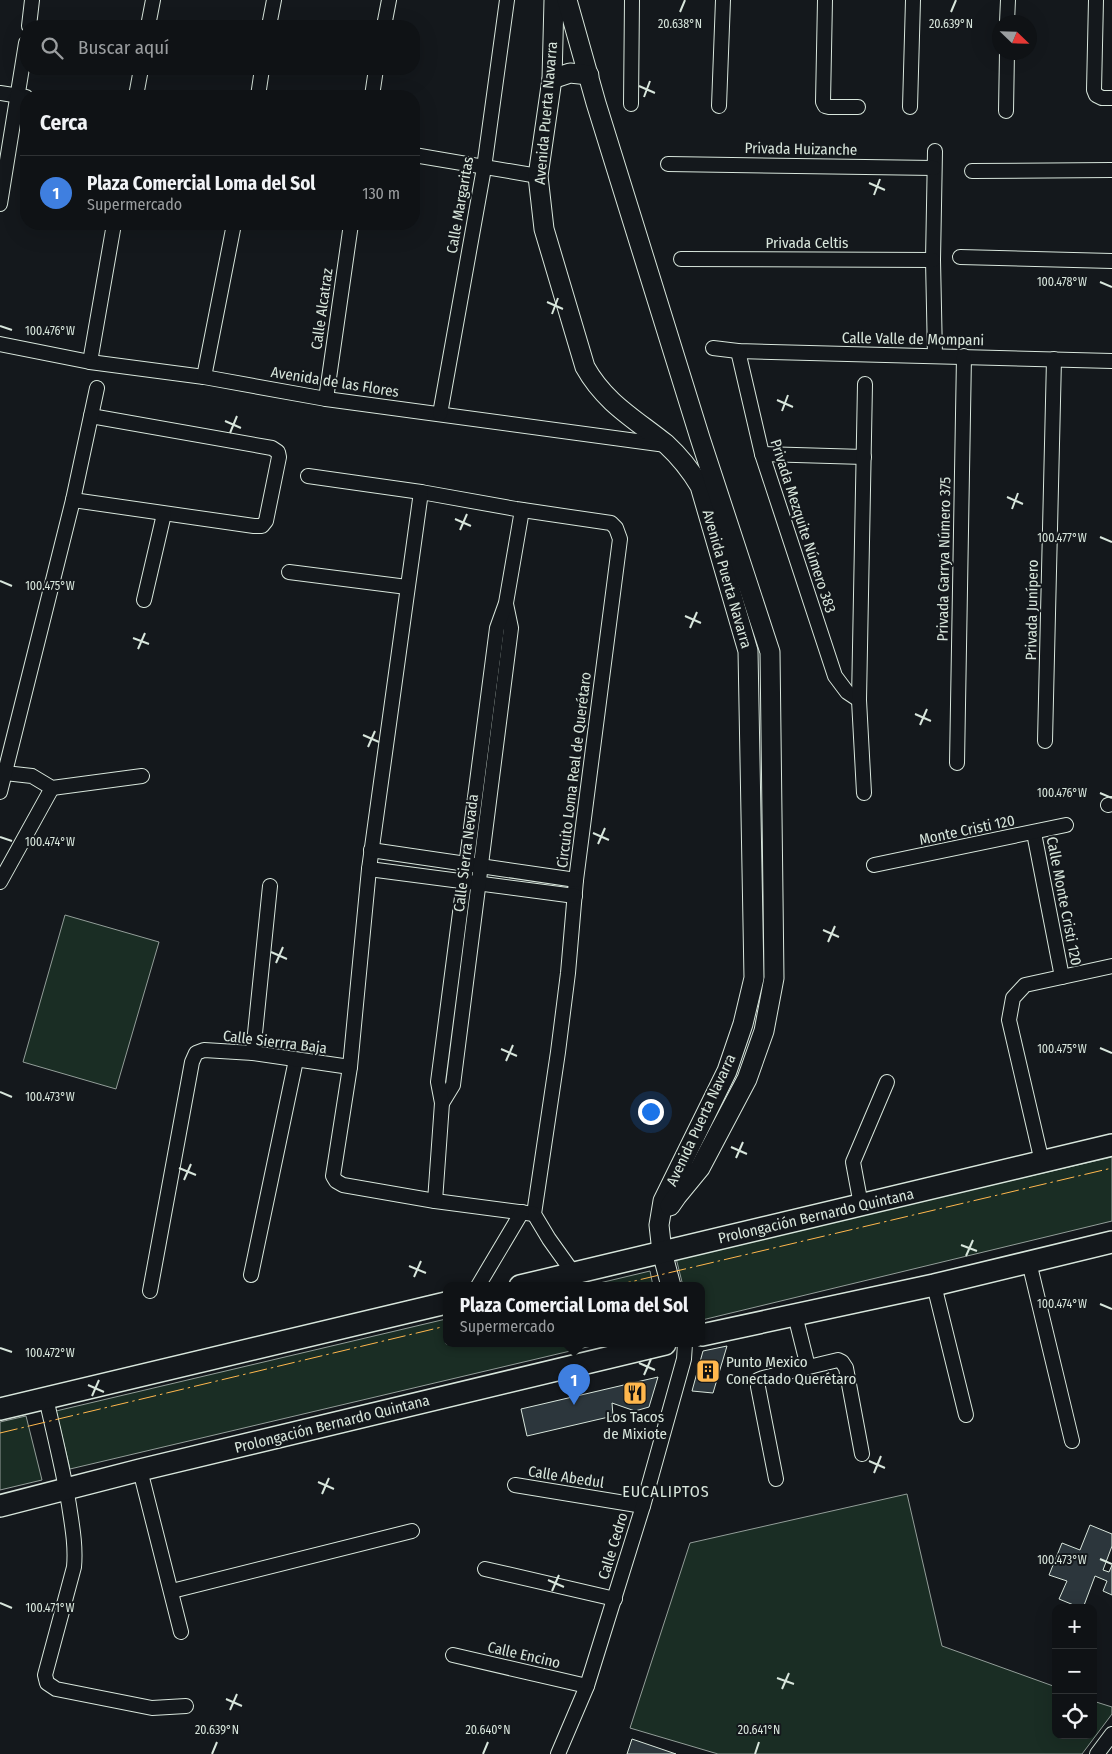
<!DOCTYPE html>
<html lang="es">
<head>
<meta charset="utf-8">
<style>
	body { margin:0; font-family:"Fira Sans Condensed",sans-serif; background:#1d2022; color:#f1f3f6 }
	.controls { position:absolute; right:15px; bottom:15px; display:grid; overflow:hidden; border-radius:10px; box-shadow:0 5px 20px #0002 }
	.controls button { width:45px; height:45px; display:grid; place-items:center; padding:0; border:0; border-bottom:1px solid #2f3234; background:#0f1215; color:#f1f3f6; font:25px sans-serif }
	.compass { position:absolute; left:992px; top:15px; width:45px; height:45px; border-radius:50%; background:#0f1215; box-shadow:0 5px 20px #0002; rotate:113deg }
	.you { position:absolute; left:650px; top:1111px; width:18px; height:18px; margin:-12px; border:4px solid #fff; border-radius:50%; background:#1a73e8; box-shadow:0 0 0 8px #1a73e833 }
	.badge { display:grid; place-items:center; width:32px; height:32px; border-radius:50%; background:#ffb74d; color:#fff; font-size:16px; font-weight:700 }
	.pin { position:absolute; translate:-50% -41px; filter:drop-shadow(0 1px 2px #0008) }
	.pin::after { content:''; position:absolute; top:26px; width:18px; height:15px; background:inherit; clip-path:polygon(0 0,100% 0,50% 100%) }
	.popup { position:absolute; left:443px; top:1282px; width:262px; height:65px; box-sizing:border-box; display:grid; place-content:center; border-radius:10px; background:#0f1215; filter:drop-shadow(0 1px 4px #0005); font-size:16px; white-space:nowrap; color:#9b9ea0 }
	.popup b { font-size:19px; color:#f1f3f6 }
	.popup::after { content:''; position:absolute; left:50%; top:100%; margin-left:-10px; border:10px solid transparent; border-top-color:#0f1215 }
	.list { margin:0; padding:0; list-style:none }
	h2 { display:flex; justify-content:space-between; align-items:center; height:65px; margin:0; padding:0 20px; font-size:21px }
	h2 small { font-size:16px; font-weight:400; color:#9b9ea0 }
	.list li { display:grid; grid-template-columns:32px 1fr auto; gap:15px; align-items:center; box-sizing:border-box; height:75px; padding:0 20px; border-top:1px solid #2f3234 }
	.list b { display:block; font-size:19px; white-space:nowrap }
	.list p { margin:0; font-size:16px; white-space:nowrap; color:#9b9ea0 }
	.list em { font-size:16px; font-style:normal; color:#9b9ea0 }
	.icon { flex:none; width:28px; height:28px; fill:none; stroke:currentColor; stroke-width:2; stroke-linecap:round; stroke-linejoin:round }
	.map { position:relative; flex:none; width:1112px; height:1754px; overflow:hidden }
	.search { position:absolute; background:#0f1215; box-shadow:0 5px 20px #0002; left:20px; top:20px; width:400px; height:55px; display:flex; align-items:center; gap:12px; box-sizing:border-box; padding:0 18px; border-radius:20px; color:#9b9ea0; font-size:19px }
	.panel { position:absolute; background:#0f1215; box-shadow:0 5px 20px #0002; left:20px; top:90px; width:400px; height:140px; border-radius:20px }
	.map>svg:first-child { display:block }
	.green { fill:#1a2d24; stroke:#939e99 }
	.building { fill:#2c363c; stroke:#d8e6dc }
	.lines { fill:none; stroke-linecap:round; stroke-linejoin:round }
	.street-casing { stroke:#d8e6dc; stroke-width:16 }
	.secondary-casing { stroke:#d8e6dc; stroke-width:21 }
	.primary-casing { stroke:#d8e6dc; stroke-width:24 }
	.street { stroke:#14181c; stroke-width:14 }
	.secondary { stroke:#14181c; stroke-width:19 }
	.primary { stroke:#14181c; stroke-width:21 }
	.power { stroke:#ffb74d; stroke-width:1; stroke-dasharray:18 4 2.5 4; stroke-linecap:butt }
	.ticks { fill:none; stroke:#d8e6dc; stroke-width:2 }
	.labels { text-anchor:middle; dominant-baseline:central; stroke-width:4; stroke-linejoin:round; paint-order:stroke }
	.street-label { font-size:15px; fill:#d8e6dc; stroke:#14181c }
	.poi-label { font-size:15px; fill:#d8e6dc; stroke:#14181c; text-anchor:start }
	.neighbourhood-label { font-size:16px; letter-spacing:1px; fill:#d8e6dc; stroke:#14181c }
	.ticks-label { font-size:12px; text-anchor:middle; fill:#d8e6dc; stroke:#14181c; stroke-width:4; stroke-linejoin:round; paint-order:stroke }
</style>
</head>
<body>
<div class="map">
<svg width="1112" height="1754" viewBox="0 0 1112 1754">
	<rect width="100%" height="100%" fill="#14181c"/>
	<!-- green -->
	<g class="green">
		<polygon points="65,915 159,942 116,1089 23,1062"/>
		<polygon points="1112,1157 1112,1221 702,1320 702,1286 683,1286 676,1258"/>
		<polygon points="650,1271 653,1286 587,1286"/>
		<polygon points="446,1319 446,1344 600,1344 70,1469 56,1411"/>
		<polygon points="26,1416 42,1480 0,1490 0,1422"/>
		<polygon points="907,1494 942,1646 1056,1687 1056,1735 1093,1735 1093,1701 1112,1707 1112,1714 1082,1754 718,1754 630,1728 690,1543"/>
	</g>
	<!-- building -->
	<g class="building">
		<polygon points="727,1346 713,1393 692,1391 703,1351"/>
		<polygon points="658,1377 649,1407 635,1411 612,1403 613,1416 527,1436 521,1409"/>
		<polygon points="1090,1525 1112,1534 1112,1546 1103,1570 1109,1572 1112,1565 1112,1595 1103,1591 1107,1581 1095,1576 1083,1608 1081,1608 1059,1599 1067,1581 1049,1575 1062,1543 1080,1550"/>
		<polygon points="632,1739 676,1754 627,1754"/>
	</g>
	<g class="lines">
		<!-- street casing -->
		<g class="street-casing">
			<g id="street">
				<polyline points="825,0 823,102 825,106 829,107 858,107"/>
				<polyline points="1096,0 1094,90 1096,95 1102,98 1112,98"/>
				<polyline points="1007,22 1008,0"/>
				<polyline points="29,26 32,0"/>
				<polyline points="148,26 153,0"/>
				<polyline points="269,26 274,0"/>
				<polyline points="384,26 389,0"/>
				<polyline points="0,93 26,97"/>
				<polyline points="136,96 141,69"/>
				<polyline points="258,96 262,69"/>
				<polyline points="372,96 376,69"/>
				<polyline points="631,104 632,0"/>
				<polyline points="719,106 723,0"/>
				<polyline points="910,107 913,0"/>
				<polyline points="1006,111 1007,52"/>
				<polyline points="935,151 933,260 935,356"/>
				<polyline points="414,155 538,176"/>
				<polyline points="668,164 934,168"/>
				<polyline points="972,171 1112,170"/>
				<polyline points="0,204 26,43"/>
				<polyline points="960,257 1112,261"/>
				<polyline points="681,259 933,260"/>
				<polyline points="0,344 90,362 204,377 326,399 666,445"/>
				<polyline points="713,348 738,351 1112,361"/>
				<polyline points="738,351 762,454 835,676 847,692 859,700"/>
				<polyline points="90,362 114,224"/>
				<polyline points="204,377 234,224"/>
				<polyline points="326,399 351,224"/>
				<polyline points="440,414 484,168 507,0"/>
				<polyline points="762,454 864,457"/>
				<polyline points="308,476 421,492 516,509 611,523 616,528 620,539 576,880 568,973 558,1052 534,1214 549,1239 574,1274"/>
				<polyline points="421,492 369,869 350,1067 333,1176 336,1181 343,1185 435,1201 534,1214"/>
				<polyline points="73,500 254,526 262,526 266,521 279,457 278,452 272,448 91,416"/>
				<polyline points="289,572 407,587"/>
				<polyline points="144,600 164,514"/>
				<polyline points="1045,741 1054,359"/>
				<polyline points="957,763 964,356"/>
				<polyline points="5,773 32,776 52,788 142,776"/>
				<polyline points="0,792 73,500 97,388"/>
				<polyline points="864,793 859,700 865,384"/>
				<polyline points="1108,805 1112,804"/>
				<polyline points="1034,833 1062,977"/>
				<polyline points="371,850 576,880"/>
				<polyline points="874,865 1066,825"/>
				<polyline points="369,869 575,896"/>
				<polyline points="0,882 52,788"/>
				<polyline points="253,1053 270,886"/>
				<polyline points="442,1103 453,1085 511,628 506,604"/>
				<polyline points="1042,1162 1009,1020 1013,998 1025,985 1112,966"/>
				<polyline points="435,1201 442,1103 438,1082 497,628 506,603 522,510"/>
				<polyline points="861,1205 853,1162 887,1082"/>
				<polyline points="1029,1262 1072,1441"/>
				<polyline points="251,1275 296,1060"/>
				<polyline points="934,1285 966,1415"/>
				<polyline points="478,1286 522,1212"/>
				<polyline points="150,1291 192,1062 196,1053 204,1050 253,1053 350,1067"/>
				<polyline points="795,1315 808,1367"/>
				<path d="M46,1398c8,36 17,71 23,107 3,20 7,41 5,62l-29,108 2,8 9,6 96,19 34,-2"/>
				<polyline points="140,1470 181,1632"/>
				<polyline points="776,1479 758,1387 758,1380 763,1378 838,1360 842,1362 846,1368 862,1454"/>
				<polyline points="515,1485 643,1506"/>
				<polyline points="485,1569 615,1599"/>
				<polyline points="172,1591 412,1531"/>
				<polyline points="453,1655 587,1686"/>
				<polyline points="558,1754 587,1686 643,1506 684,1359 685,1344"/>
				<polyline points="1097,1754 1112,1734"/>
			</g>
		</g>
		<!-- secondary casing -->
		<g class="secondary-casing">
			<g id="secondary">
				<path d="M554,0l-2,79 -14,97 6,53 41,138c20,36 50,52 81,77 13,12 25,27 34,42l48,165 6,327 -11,46 -16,47 -64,130 -4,24 3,27 9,34"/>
				<polyline points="567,0 596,103 700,438 770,652 774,978 764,1031 747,1079 700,1168 677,1196 670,1206"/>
				<polyline points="552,79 570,73 589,75"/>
			</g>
		</g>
		<!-- primary casing -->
		<g class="primary-casing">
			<g id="primary">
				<polyline points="520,1286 1112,1145"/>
				<polyline points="702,1335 934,1285 1112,1242"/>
				<polyline points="0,1409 446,1303"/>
				<polyline points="0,1506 140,1470 665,1344"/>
			</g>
		</g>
		<!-- street -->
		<use href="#street" class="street"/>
		<!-- secondary -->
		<use href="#secondary" class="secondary"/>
		<!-- primary -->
		<use href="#primary" class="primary"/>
		<!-- power -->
		<g class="power">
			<polyline points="613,1286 1112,1168"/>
			<polyline points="0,1433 446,1326"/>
		</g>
	</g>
	<!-- ticks -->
	<path class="ticks" d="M680,12l5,-12M951,12l5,-12M639,86l16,7M644,97l6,-16M869,183l16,7M874,195l6,-16M1100,282l12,5M547,302l16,7M552,314l6,-16M0,326l12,4M777,400l16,7M782,411l6,-16M225,421l16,7M230,433l7,-17M1007,497l16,7M1012,509l6,-16M455,519l16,7M460,530l7,-16M1100,537l12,5M0,581l12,5M685,616l16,7M690,628l7,-16M133,638l16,6M138,649l7,-16M915,714l16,7M920,725l7,-16M363,735l16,7M368,747l7,-16M1100,793l12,5M593,833l16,7M0,837l12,4M598,844l7,-16M823,930l16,7M828,942l7,-16M271,952l16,7M276,963l7,-16M1100,1048l12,5M501,1049l16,7M506,1061l7,-16M0,1092l12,5M731,1147l16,7M736,1158l7,-16M179,1168l17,7M184,1180l7,-16M961,1245l16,6M966,1256l7,-16M409,1266l17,7M414,1277l7,-16M1100,1304l12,5M0,1348l12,4M639,1363l16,7M644,1375l7,-16M88,1385l16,7M92,1396l7,-16M869,1461l16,7M874,1473l7,-17M318,1482l16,7M322,1494l7,-16M1100,1559l12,5M548,1580l16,7M552,1591l7,-16M0,1603l12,5M777,1678l17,6M782,1689l7,-16M226,1699l16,7M230,1710l7,-16M212,1754l5,-12M483,1754l5,-12M755,1754l4,-12"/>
	<!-- icons -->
	<defs>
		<g id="building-square" transform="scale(1.25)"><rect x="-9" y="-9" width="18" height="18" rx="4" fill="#ffb74d" stroke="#14181c"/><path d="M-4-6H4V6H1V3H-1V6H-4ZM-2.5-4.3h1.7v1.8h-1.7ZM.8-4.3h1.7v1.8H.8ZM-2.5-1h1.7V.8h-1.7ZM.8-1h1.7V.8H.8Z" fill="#111"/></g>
		<g id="restaurant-square" transform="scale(1.25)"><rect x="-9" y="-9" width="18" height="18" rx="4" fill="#ffb74d" stroke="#14181c"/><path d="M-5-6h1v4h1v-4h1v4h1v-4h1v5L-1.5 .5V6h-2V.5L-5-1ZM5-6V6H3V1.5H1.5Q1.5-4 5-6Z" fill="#111"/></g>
	</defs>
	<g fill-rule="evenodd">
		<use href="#building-square" x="708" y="1371"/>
		<use href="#restaurant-square" x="635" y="1393"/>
	</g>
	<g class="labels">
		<!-- street labels -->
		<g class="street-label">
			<text transform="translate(546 113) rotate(-85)">Avenida Puerta Navarra</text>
			<text transform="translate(801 149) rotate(1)">Privada Huizanche</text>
			<text transform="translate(460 205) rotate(-80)">Calle Margaritas</text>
			<text x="807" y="243">Privada Celtis</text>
			<text transform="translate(322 309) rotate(-82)">Calle Alcatraz</text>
			<text transform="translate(913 339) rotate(1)">Calle Valle de Mompani</text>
			<text transform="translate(335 382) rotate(9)">Avenida de las Flores</text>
			<text transform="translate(803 526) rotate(72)">Privada Mezquite Número 383</text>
			<text transform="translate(944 559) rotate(-89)">Privada Garrya Número 375</text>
			<text transform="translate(727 579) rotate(74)">Avenida Puerta Navarra</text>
			<text transform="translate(1032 610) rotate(-89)">Privada Junípero</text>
			<text transform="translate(574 770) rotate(-83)">Circuito Loma Real de Querétaro</text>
			<text transform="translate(967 830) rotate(-12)">Monte Cristi 120</text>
			<text transform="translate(466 853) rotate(-83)">Calle Sierra Nevada</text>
			<text transform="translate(1064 901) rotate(79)">Calle Monte Cristi 120</text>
			<text transform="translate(275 1042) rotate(7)">Calle Sierrra Baja</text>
			<text transform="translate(701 1120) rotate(-65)">Avenida Puerta Navarra</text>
			<text transform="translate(816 1216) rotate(-13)">Prolongación Bernardo Quintana</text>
			<text transform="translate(332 1424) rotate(-14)">Prolongación Bernardo Quintana</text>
			<text transform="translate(566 1477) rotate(9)">Calle Abedul</text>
			<text transform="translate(613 1546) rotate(-73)">Calle Cedro</text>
			<text transform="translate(524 1655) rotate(13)">Calle Encino</text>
		</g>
		<!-- poi labels -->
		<g class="poi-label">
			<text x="726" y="1362">Punto Mexico<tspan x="726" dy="17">Conectado Querétaro</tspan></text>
			<text x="635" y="1417" text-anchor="middle">Los Tacos<tspan x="635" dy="17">de Mixiote</tspan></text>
		</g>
		<!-- neighbourhood labels -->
		<g class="neighbourhood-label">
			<text x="666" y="1491">EUCALIPTOS</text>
		</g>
	</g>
	<g class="ticks-label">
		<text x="680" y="28">20.638°N</text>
		<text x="951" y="28">20.639°N</text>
		<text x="1062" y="286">100.478°W</text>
		<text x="50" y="335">100.476°W</text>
		<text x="1062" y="542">100.477°W</text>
		<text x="50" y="590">100.475°W</text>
		<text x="1062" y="797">100.476°W</text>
		<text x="50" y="846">100.474°W</text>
		<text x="1062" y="1053">100.475°W</text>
		<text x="50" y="1101">100.473°W</text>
		<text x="1062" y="1308">100.474°W</text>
		<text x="50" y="1357">100.472°W</text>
		<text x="1062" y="1564">100.473°W</text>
		<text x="50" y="1612">100.471°W</text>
		<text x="217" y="1734">20.639°N</text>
		<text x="488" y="1734">20.640°N</text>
		<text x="759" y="1734">20.641°N</text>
	</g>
</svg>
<div class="controls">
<button>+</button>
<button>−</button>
<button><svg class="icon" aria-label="locate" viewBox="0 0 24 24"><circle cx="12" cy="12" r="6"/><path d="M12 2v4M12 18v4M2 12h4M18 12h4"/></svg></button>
</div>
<svg class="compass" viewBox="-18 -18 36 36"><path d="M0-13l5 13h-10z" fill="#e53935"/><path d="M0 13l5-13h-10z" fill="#9b9ea0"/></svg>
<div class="you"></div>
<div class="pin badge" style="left:574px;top:1405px;background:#3f7fe0">1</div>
<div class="popup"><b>Plaza Comercial Loma del Sol</b>Supermercado</div>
<div class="search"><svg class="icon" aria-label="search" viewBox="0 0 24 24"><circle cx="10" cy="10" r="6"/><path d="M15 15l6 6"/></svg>Buscar aquí</div>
<section class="panel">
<h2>Cerca<small></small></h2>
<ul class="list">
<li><span class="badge" style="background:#3f7fe0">1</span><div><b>Plaza Comercial Loma del Sol</b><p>Supermercado</p></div><em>130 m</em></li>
</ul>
</section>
</div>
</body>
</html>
